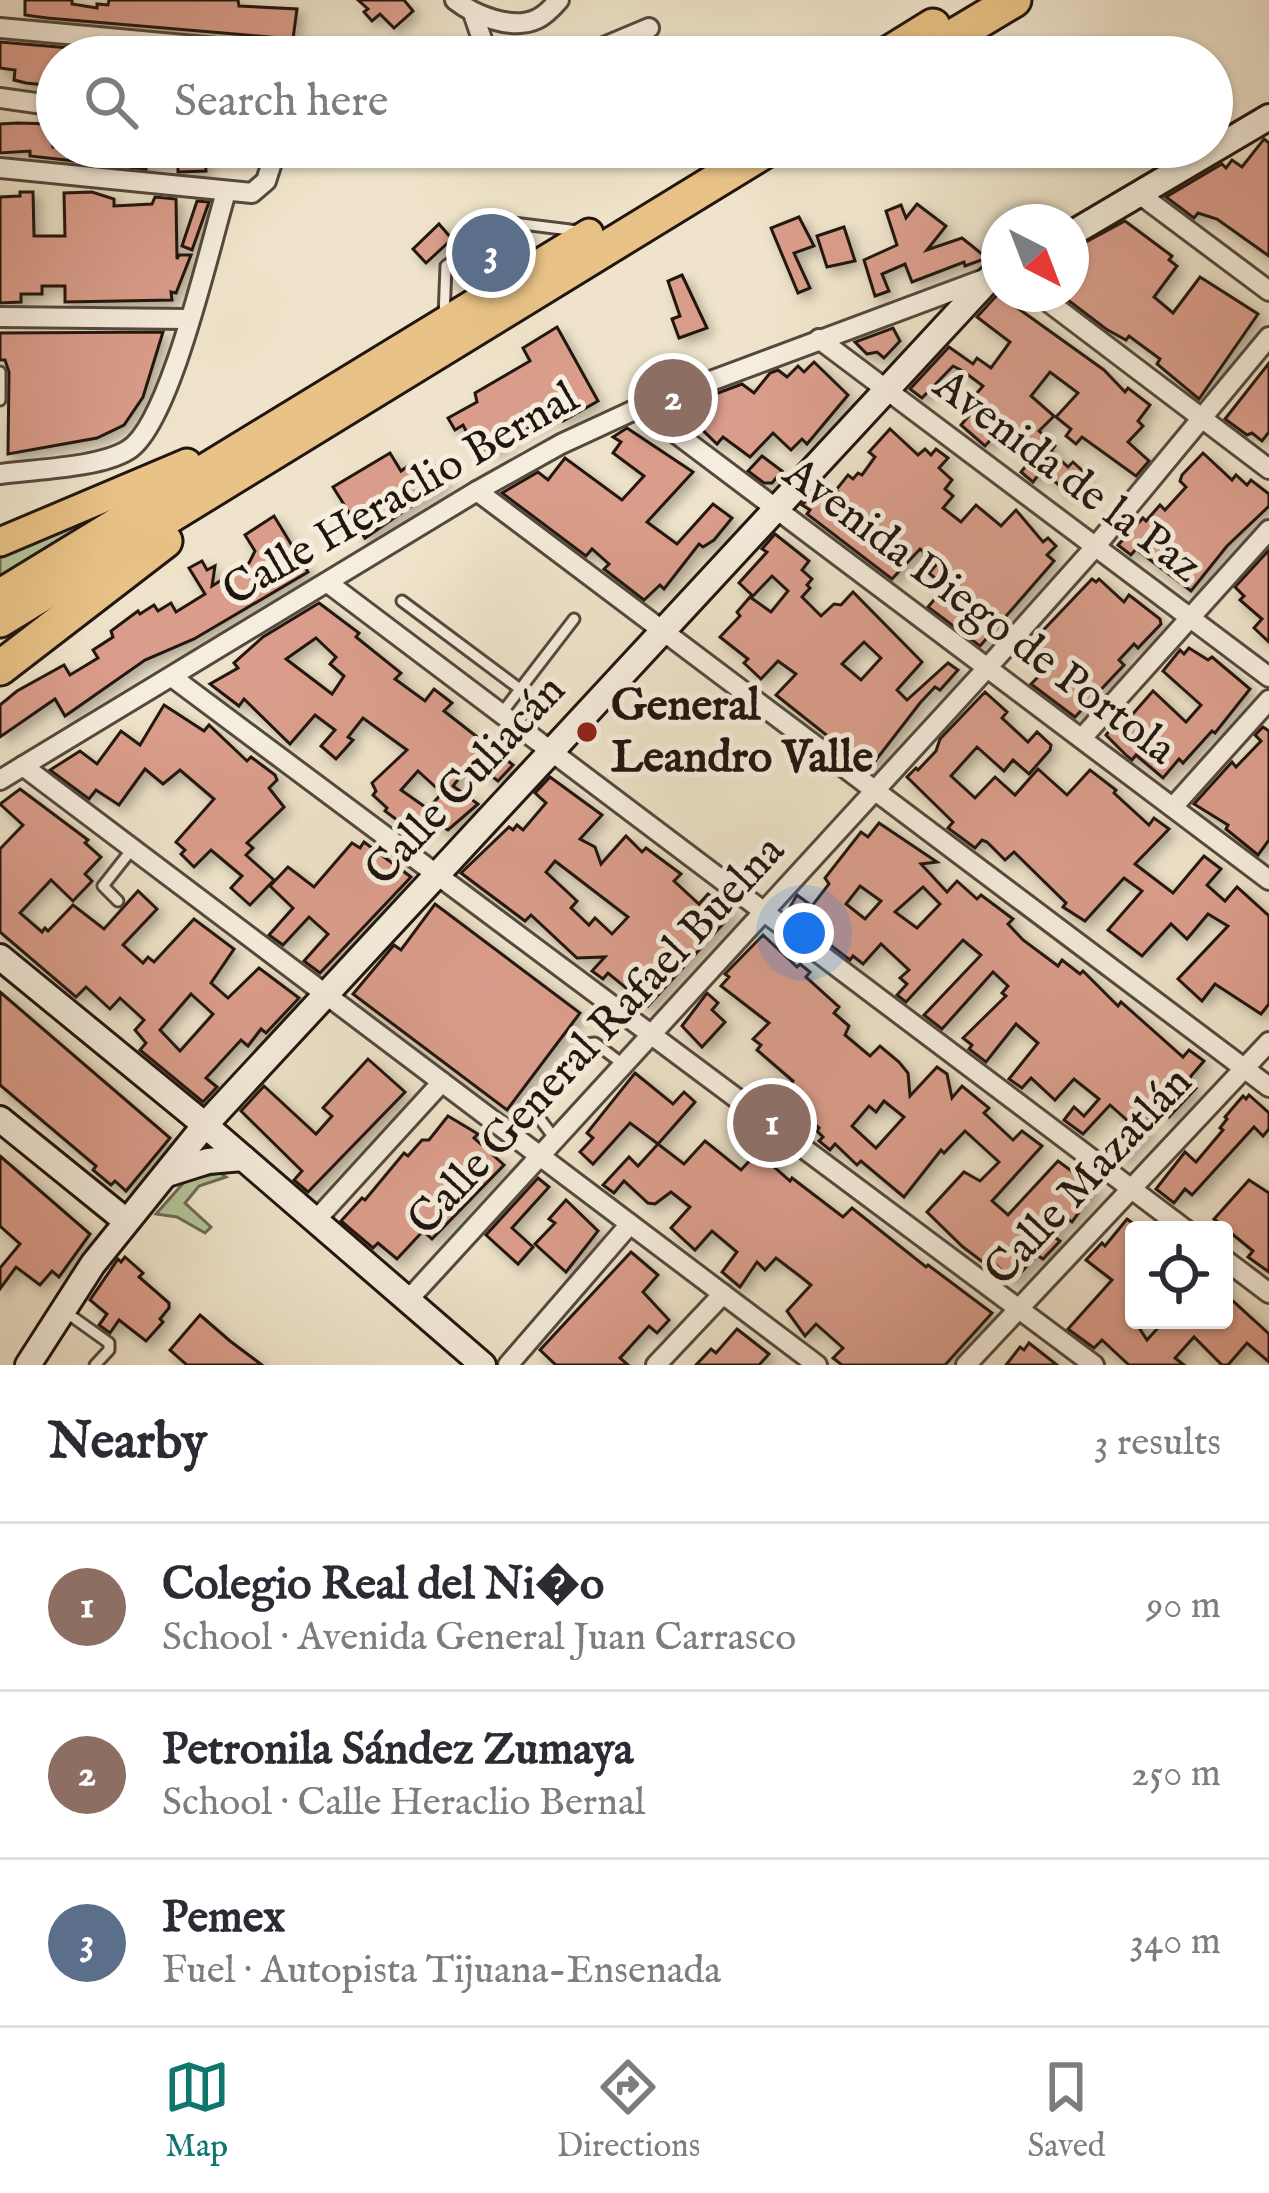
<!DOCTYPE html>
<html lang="en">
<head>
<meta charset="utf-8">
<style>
	body { margin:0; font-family:"IM FELL English",serif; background:#f7f7f7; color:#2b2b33 }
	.controls { position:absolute; right:36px; bottom:36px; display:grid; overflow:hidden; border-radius:12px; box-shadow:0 3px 9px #0004 }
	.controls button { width:108px; height:108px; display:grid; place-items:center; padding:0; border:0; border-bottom:3px solid #e1e1e2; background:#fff; color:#2b2b33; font:60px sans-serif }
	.compass { position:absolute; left:981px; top:204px; width:108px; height:108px; border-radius:50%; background:#fff; box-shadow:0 3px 9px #0004; rotate:138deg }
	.you { position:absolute; left:804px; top:933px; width:42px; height:42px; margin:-30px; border:9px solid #fff; border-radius:50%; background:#1a73e8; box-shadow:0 0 0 18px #1a73e833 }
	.badge { display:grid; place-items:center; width:78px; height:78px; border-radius:50%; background:#0f766e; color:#fff; font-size:39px; font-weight:700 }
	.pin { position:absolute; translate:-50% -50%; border:6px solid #fff; box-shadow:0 3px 12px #0006 }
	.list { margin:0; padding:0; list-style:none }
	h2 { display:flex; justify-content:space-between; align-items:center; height:156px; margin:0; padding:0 48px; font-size:51px }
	h2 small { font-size:39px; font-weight:400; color:#7c7c81 }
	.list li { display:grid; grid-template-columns:78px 1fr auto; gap:36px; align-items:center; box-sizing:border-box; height:168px; padding:0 48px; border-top:3px solid #e1e1e2 }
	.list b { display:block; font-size:45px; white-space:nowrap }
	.list p { margin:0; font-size:39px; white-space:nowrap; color:#7c7c81 }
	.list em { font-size:39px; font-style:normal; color:#7c7c81 }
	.icon { flex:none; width:66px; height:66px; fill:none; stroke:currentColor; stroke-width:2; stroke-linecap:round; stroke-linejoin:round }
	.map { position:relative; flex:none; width:1269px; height:1365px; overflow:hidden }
	.search { position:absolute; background:#fff; box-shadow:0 3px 9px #0004; left:36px; right:36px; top:36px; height:132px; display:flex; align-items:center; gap:30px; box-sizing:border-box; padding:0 42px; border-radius:66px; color:#7c7c81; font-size:45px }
	.sheet { height:660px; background:#fff }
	nav { display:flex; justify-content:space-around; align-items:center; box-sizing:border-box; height:168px; border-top:3px solid #e1e1e2; background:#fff; font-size:33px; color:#7c7c81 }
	nav a { display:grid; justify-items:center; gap:6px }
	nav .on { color:#0f766e }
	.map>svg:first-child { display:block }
	.green { fill:#b5c59a; stroke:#6b6d54; stroke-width:3 }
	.building { fill:#da9d8b; stroke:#21150f; stroke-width:3; fill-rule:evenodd; filter:url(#shadow) }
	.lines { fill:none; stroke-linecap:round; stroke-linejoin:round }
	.lane-casing { stroke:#54493e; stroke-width:15 }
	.street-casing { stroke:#54493e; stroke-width:24 }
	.secondary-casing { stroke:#21150f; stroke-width:30 }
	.primary-casing { stroke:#21150f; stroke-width:33 }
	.highway-casing { stroke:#21150f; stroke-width:39 }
	.lane { stroke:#f5eddd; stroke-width:9 }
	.street { stroke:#f5eddd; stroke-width:18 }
	.secondary { stroke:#f5eddd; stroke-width:24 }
	.primary { stroke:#e8c286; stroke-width:27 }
	.highway { stroke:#e8c286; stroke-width:33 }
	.poi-dot { fill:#8f2418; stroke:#f5eddd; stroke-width:4.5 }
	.labels { text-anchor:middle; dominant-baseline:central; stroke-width:10; stroke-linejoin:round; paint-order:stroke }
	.street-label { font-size:45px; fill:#21150f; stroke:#f5eddd }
	.poi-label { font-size:45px; font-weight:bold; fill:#21150f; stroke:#f5eddd; text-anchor:start }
</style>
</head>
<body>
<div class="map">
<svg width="1269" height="1365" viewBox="0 0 1269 1365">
	<defs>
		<filter id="shadow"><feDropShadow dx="5.5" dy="5.5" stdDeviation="6" flood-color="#0004"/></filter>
	</defs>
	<rect width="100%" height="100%" fill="#efe4cb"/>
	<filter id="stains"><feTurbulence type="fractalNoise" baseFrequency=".00167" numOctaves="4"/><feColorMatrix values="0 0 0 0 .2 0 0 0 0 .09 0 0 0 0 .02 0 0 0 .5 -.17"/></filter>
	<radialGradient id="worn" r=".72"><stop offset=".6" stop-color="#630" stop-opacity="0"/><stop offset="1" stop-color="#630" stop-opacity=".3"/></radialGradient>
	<!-- green -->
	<g class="green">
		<polygon points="104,514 0,578 0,557"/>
		<polygon points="220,1173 226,1177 199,1186 185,1203 211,1227 205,1233 177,1217 156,1214 186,1180"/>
	</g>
	<!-- building -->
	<g class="building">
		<polygon points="25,0 72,0 72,4 97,8 97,4 108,5 109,0 238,0 239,6 297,9 293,39 47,18 25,15"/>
		<polygon points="358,0 404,0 413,11 394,28 380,14 372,21 364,12 368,9"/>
		<polygon points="0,42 93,50 93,57 57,57 57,86 26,83 14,80 15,70 0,68"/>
		<polygon points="18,123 51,124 53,147 204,147 206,171 178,172 178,160 146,163 146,169 30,156 30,151 0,153 0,124"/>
		<polygon points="1264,139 1269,143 1269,256 1217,219 1198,213 1194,218 1166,197 1222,164 1226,168 1232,160 1242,167"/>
		<polygon points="20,192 33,192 34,236 65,236 64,193 92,192 114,199 114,206 152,204 155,197 176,199 177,259 179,255 191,255 176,293 171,292 172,300 65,302 65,286 42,286 42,294 21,294 21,302 0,303 0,197 20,196"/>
		<polygon points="197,201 209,202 192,250 182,246"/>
		<polygon points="917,204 946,226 927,250 962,238 987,258 965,266 964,262 912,282 905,264 882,274 889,291 875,296 864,260 897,245 886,211 901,205 906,218"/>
		<polygon points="799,217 814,246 794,253 810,288 798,293 771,228"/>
		<polygon points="1125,221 1172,256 1169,260 1177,266 1154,297 1173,313 1200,277 1258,314 1199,399 1157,364 1160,359 1129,336 1126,340 1106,329 1060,294 1071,294 1071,250"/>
		<polygon points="439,224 452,239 426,263 413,249"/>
		<polygon points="844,227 855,261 827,267 817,236"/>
		<polygon points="511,232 520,233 524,240 464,277 459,268"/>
		<polygon points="682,275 707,328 679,338 672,319 680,316 668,281"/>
		<polygon points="998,294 1104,370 1125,392 1128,388 1150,405 1138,421 1143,426 1128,442 1149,461 1136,476 1082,437 1076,444 1066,436 1071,429 1056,417 1078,393 1050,372 1031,396 1054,416 1039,431 1055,446 1051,451 1068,467 1073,462 1087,475 1070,495 1042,470 1033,482 1021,472 1031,460 1023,449 1029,444 1007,422 985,446 961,425 977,406 970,401 983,386 963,371 953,366 922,398 910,389 949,347 973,364 977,358 991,368 1010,342 977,317"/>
		<polygon points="557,327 598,401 563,421 558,413 506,440 508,443 493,451 490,446 478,453 463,425 455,430 448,418 477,402 475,393 530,361 523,348"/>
		<polygon points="893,328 900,341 884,358 877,352 867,354 855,342"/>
		<polygon points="163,332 143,397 124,425 97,438 8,454 9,372 5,360 0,360 0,333"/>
		<polygon points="814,362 848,395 807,444 802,439 791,450 773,433 750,457 723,437 717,444 685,413 691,403 742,384 754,393 770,373 778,370 787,377 798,366 804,372"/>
		<polygon points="1269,363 1269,432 1262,441 1252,433 1247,435 1225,419"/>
		<polygon points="627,428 693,472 647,522 677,544 713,504 732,518 714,540 703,547 699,544 664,589 660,585 644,600 604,569 609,564 592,549 586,556 502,493 538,472 548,480 565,458 622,500 644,476 613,453 621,442 613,437"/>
		<polygon points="890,429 918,455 925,449 931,455 936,449 948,458 939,468 952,480 945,489 953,496 943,508 961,522 976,505 1001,526 1016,510 1043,542 1048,538 1056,546 1047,555 1054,561 980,646 928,607 939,594 931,587 937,580 929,573 937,564 920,549 892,579 807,514 810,510 802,505 812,495 841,518 852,505 836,490 848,475 853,479 858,473 862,475 875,457 869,452"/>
		<polygon points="390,453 401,471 411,464 419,474 436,466 446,482 365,538 333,487"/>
		<polygon points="1203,453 1232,480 1236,475 1247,485 1251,480 1269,494 1269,506 1227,546 1191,591 1136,549 1131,555 1118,545 1143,518 1146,521 1160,505 1165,510 1186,487 1180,481 1182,475"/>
		<polygon points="762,456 782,471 772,483 764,483 748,471"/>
		<polygon points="274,516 308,572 194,639 145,660 65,716 55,699 0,737 0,705 17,691 64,665 70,675 98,658 93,650 113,637 111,631 138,611 140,614 154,605 158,611 171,603 176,612 205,594 189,568 202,561 207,570 215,566 212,586 249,563 255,551 245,535"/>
		<path d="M775,534l34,27 -7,9 10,9 -5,6 3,3 -8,9 19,19 13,-12 7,1 12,-13 69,70 -25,28 10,10 41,-37 10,7 -18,20 -5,-3 -15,16 -51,66 -93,-74 20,-21 -18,-13 -17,18 -17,-16 4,-4 -28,-22 20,-21 -3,-4 13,-15 21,15 17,-21 -16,-15 -19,20 -14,-13 28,-31 -5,-3zM864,642l17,16 -20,22 -19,-16z"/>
		<polygon points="1269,550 1269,642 1254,628 1262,619 1240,600 1244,596 1235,587"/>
		<polygon points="1092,579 1096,582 1099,579 1124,602 1129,595 1160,619 1161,624 1138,648 1134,644 1119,660 1124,665 1075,717 1031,684 1045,670 1038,663 1047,654 1033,641"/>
		<path d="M319,603l40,30 -3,4 45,36 -6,6 30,22 9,-12 18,14 -8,8 69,54 -15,16 -26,-20 -19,25 25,18 -30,26 -18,-10 -13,15 -32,-24 2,-3 -14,-13 3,-4 -4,-8 35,-33 -44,-32 -15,19 5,3 -17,19 -15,-13 14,-16 -20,-15 -25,29 -46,-45 -5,7 -29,-22 28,-16 -4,-5 29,-26zM316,638l20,19 -6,7 14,12 -12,18 -46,-35zM418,771l24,22 -14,16 -27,-19z"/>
		<polygon points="1189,648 1208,660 1212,657 1250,689 1215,733 1212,731 1183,763 1179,759 1163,778 1136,755 1132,760 1127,756 1106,735 1118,719 1124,724 1153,691 1186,722 1201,705 1163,671 1180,650 1184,654"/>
		<polygon points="985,692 1007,712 1002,718 1028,742 1037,732 1051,745 1050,750 1029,774 1013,760 1004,771 977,747 951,776 975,798 995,777 1015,795 1038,769 1067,795 1090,770 1116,790 1114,793 1149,825 1154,818 1169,829 1135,864 1173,893 1204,856 1221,869 1207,885 1225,901 1237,887 1269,916 1269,1004 1261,1014 1215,984 1202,1001 1178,979 1228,926 1208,914 1187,939 1171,924 1142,956 1108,930 1142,891 1124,878 1085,921 1063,907 1066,903 1014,852 1005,860 987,842 982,840 975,848 948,828 953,822 907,777 916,768 918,770 936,751 940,739"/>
		<polygon points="164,705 204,731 209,725 247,761 251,757 275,775 277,780 269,788 284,807 247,843 253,848 246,855 274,880 250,905 231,888 242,876 211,850 194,867 181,854 185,850 176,842 214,799 180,770 163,784 145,769 119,805 96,790 89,799 50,770 80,751 97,764 121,731 140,745"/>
		<polygon points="1263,727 1269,731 1269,840 1258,855 1226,829 1228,825 1194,804 1232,762 1236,767 1261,741 1255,735"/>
		<path d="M550,777l52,38 -22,24 15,8 6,17 25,-28 16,16 4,-4 35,26 -7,7 25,23 9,-10 25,19 -85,93 -40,-33 -5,6 -11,-8 13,-14 -28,1 -46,-43 -6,6 -64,-48 48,-46 4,3 4,-5 6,5 23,-27 -11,-10zM555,861l73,56 -16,17 -17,-16 -6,7 -18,-17 6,-7 -31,-29z"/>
		<path d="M20,789l68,51 -3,3 16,14 -16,17 7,7 -19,20 -22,-21 -31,33 22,19 3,-4 3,3 25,-26 31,24 34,-38 19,18 -34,36 20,18 5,-6 6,5 40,-43 40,30 -23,34 17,15 31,-30 40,30 -33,35 -5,-4 -13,17 -7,-6 -35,38 11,9 -14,15 -63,-52 6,-7 -11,-13 9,-10 -24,-22 -10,11 -24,-22 -10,10 -76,-65v-83l23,-24 -23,-21zM191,994l22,20 -33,37 -20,-21z"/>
		<path d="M879,823l58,39 -16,2 26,28 10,-11 20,18 4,-4 32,24 -5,5 15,16 35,26 4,-6 18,14 3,-3 35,35 3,-4 62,55 6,-7 15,11 -13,15 -2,6 7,6 -27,29 -11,-8 -15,17 5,4 -26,28 -14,-13 21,-23 -19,-17 -27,29 -19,-14 10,-13 10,9 15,-17 -25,-20 -19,21 -24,-22 -9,10 -13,-9 29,-36 -22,-19 -30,38 -17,-13 3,-4 -9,-7 43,-42 -4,-3 6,-7 -15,-14 -51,57 -18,-14 57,-60 -18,-15 -57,62 -9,-7 10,-11 -7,-6 9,-8 -28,-26 -18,20 -10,-8 -3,4 -63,-48 10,-17 15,11 17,-22 -4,-6 36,-46 7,5zM860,886l21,15 -16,18 -19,-15zM923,887l17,17 -23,24 -22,-16z"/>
		<polygon points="364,842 411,877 320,973 304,961 328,934 309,917 283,945 269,935 293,908 270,886 288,867 314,887 352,843 360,848"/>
		<polygon points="435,904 580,1013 507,1110 353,994 394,945 401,950"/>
		<path d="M763,935l34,32 3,-3 10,8 -4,5 33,30 -5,6 15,13 -4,9 25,21 10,-10 19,16 9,11 2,23 27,-29 10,7 5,24 10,-12 27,22 -5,5 29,27 9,-9 20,15 -50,55 16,14 50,-54 38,28 -24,33 -4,-3 -15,17 7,5 -17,18 -6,-4 -22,24 -8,-3 -15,-15 -4,5 -25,-19 -36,-35 37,-40 16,9 19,-19 -34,-31 -21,22 -3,-3 -37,47 -43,-36 -4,4 -22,-21 -5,6 -11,-9 4,-4 -6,-6 2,-3 -31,-29 8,-9 -6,-5 3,-4 -36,-31 4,-5 -8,-6 16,-16 -48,-37 8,-9 -4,-3zM884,1101l20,16 -28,31 -24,-22 17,-20 7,6z"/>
		<polygon points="0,992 170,1138 126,1191 115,1181 111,1185 93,1170 96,1166 0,1085"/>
		<polygon points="707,993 718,1003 712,1010 725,1022 702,1047 682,1026"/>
		<polygon points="368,1059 405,1092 308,1192 294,1180 302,1171 241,1111 264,1086 316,1134 332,1116 323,1108"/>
		<polygon points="635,1073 673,1104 684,1092 695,1102 658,1144 630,1123 593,1164 580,1152 593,1138 587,1133"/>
		<polygon points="1249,1095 1269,1113 1269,1129 1263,1136 1254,1127 1192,1195 1185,1189 1174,1203 1156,1189 1185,1152 1196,1162 1223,1130 1220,1128 1227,1119 1225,1117 1243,1096 1246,1099"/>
		<polygon points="448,1116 478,1134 474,1138 504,1165 432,1239 423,1231 397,1259 378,1243 373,1248 341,1221 362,1198 365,1200 404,1153 408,1156 422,1140 429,1140"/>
		<polygon points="705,1141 741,1170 764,1145 778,1158 772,1165 790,1181 792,1178 843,1217 852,1208 926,1267 928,1265 992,1313 945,1365 842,1365 833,1358 843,1348 816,1324 805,1336 787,1311 811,1285 801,1277 776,1258 765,1270 757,1262 740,1287 722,1272 737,1252 712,1231 695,1250 671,1228 690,1207 671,1192 655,1204 648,1203 624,1181 614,1193 603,1185 629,1157 638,1166 658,1144 684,1164"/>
		<polygon points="0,1156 90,1234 59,1277 52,1271 40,1285 16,1267 0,1289 0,1268 20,1244 0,1226"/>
		<polygon points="538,1178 549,1187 512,1228 533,1247 518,1264 486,1235"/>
		<polygon points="1249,1180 1269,1193 1269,1272 1248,1257 1253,1251 1214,1219"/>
		<polygon points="566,1200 598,1231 566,1272 535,1244 555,1223 549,1219"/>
		<polygon points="1127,1219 1134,1224 1134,1320 1147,1340 1165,1320 1170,1324 1173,1320 1224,1320 1224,1293 1269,1334 1269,1362 1247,1343 1228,1365 1222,1365 1194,1337 1175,1358 1184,1365 1129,1365 1102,1340 1094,1348 1068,1329 1112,1280 1086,1260 1102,1243 1105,1246"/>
		<polygon points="631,1252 658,1275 643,1292 669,1320 657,1333 649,1326 620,1358 628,1365 556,1365 540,1350"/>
		<polygon points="125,1257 143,1273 139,1277 169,1303 169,1308 160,1319 163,1322 146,1341 119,1320 110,1333 99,1325 107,1314 90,1300 118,1259 121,1262"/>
		<polygon points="200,1315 230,1341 262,1365 187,1365 170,1350"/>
		<polygon points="737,1329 769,1354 759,1365 696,1365 711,1349 716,1353"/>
		<polygon points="1029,1343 1057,1365 1006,1365 1020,1347 1024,1350"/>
	</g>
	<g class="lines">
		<!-- lane casing -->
		<g class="lane-casing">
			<g id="lane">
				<polyline points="444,317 446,266 506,222 578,231"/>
				<polyline points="0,372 0,400"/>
				<polyline points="402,601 520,689"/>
				<polyline points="501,714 574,619"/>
				<polyline points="118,901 103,886 133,848"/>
				<polyline points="555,1139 534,1111 586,1044 595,1043 624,1065"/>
				<polyline points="67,1313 109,1343 109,1350 95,1365"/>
			</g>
		</g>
		<!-- street casing -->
		<g class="street-casing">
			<g id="street">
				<path d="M455,0c19,15 57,31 82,19 9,-4 16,-12 22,-19"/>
				<polyline points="473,13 488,57"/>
				<polyline points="0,28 283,54"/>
				<polyline points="580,57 649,28"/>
				<polyline points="0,98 57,106"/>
				<polyline points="0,168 252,193 266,181 277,147"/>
				<polyline points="1138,193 1269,291"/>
				<polyline points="1038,294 1269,469"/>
				<polyline points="0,317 188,319"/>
				<polyline points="819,339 1269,677"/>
				<polyline points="641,407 1269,880"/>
				<path d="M0,474c35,-5 99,-6 128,-24 42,-25 82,-205 98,-258"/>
				<polyline points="477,491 1269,1087"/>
				<polyline points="328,583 1186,1230"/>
				<polyline points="172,677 1094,1365"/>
				<polyline points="1082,738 1269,530"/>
				<polyline points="23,766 817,1365"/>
				<polyline points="0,780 477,491 561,444 641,407 987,278"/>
				<polyline points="1173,807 1269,700"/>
				<polyline points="316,1220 442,1082"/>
				<polyline points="1224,1259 1269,1293"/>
				<polyline points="408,1300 988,667 1095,547 1269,337"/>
				<polyline points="508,1365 630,1224"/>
				<polyline points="656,1365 723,1294"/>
				<polyline points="966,1365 1269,1042"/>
			</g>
		</g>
		<!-- secondary casing -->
		<g class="secondary-casing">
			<g id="secondary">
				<polyline points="1071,234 1269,117"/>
				<polyline points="0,957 205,1125 483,1365"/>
				<polyline points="0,1119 126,1221"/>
				<polyline points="167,1174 208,1161 243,1158"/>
				<polyline points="28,1365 93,1264 205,1125 992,276 999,273"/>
			</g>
		</g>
		<!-- primary casing -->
		<g class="primary-casing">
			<g id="primary">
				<polyline points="0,542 187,463"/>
				<polyline points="0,593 589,233"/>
			</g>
		</g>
		<!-- highway casing -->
		<g class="highway-casing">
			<g id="highway">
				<polyline points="883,57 933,26"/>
				<polyline points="919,57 1014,0"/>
				<polyline points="0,620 771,147"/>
				<polyline points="0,668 165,541"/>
			</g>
		</g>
		<!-- lane -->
		<use href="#lane" class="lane"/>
		<!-- street -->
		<use href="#street" class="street"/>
		<!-- secondary -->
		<use href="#secondary" class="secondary"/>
		<!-- primary -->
		<use href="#primary" class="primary"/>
		<!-- highway -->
		<use href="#highway" class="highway"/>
	</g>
	<!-- markers -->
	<circle class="poi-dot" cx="587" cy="732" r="12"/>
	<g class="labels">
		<!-- street labels -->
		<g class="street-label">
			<text transform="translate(1067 477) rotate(37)">Avenida de la Paz</text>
			<text transform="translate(401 495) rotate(-30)">Calle Heraclio Bernal</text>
			<text transform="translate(979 612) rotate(37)">Avenida Diego de Portola</text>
			<text transform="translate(466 781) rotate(-47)">Calle Culiacán</text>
			<text transform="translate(597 1036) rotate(-47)">Calle General Rafael Buelna</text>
			<text transform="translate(1089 1177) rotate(-47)">Calle Mazatlán</text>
		</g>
		<!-- poi labels -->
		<g class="poi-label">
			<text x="611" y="706">General<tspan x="611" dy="52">Leandro Valle</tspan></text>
		</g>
	</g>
	<rect width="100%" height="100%" filter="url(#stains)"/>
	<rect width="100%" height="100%" fill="url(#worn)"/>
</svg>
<div class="controls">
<button><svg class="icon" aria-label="locate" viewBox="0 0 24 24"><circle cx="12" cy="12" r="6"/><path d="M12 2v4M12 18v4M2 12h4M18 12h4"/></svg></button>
</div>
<svg class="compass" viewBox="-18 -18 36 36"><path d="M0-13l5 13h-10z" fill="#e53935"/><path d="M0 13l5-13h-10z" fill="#7c7c81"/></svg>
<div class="you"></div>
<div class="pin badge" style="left:772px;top:1123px;background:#8d6e63">1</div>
<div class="pin badge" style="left:673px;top:398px;background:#8d6e63">2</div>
<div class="pin badge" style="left:491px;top:253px;background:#5c6f8a">3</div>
<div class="search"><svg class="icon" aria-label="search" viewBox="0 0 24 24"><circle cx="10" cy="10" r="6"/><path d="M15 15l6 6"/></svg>Search here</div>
</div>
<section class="sheet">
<h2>Nearby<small>3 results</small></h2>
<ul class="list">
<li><span class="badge" style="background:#8d6e63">1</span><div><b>Colegio Real del Ni�o</b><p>School · Avenida General Juan Carrasco</p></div><em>90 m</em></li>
<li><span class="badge" style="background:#8d6e63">2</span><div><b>Petronila Sández Zumaya</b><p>School · Calle Heraclio Bernal</p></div><em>250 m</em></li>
<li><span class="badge" style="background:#5c6f8a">3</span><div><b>Pemex</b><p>Fuel · Autopista Tijuana-Ensenada</p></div><em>340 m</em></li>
</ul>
</section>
<nav>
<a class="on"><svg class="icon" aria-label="map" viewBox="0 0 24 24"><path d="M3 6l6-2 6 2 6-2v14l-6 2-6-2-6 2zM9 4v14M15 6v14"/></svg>Map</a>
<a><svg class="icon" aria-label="directions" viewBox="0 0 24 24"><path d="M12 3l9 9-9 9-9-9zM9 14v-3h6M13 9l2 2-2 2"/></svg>Directions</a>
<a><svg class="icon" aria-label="saved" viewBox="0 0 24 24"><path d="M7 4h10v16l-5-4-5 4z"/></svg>Saved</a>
</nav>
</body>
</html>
